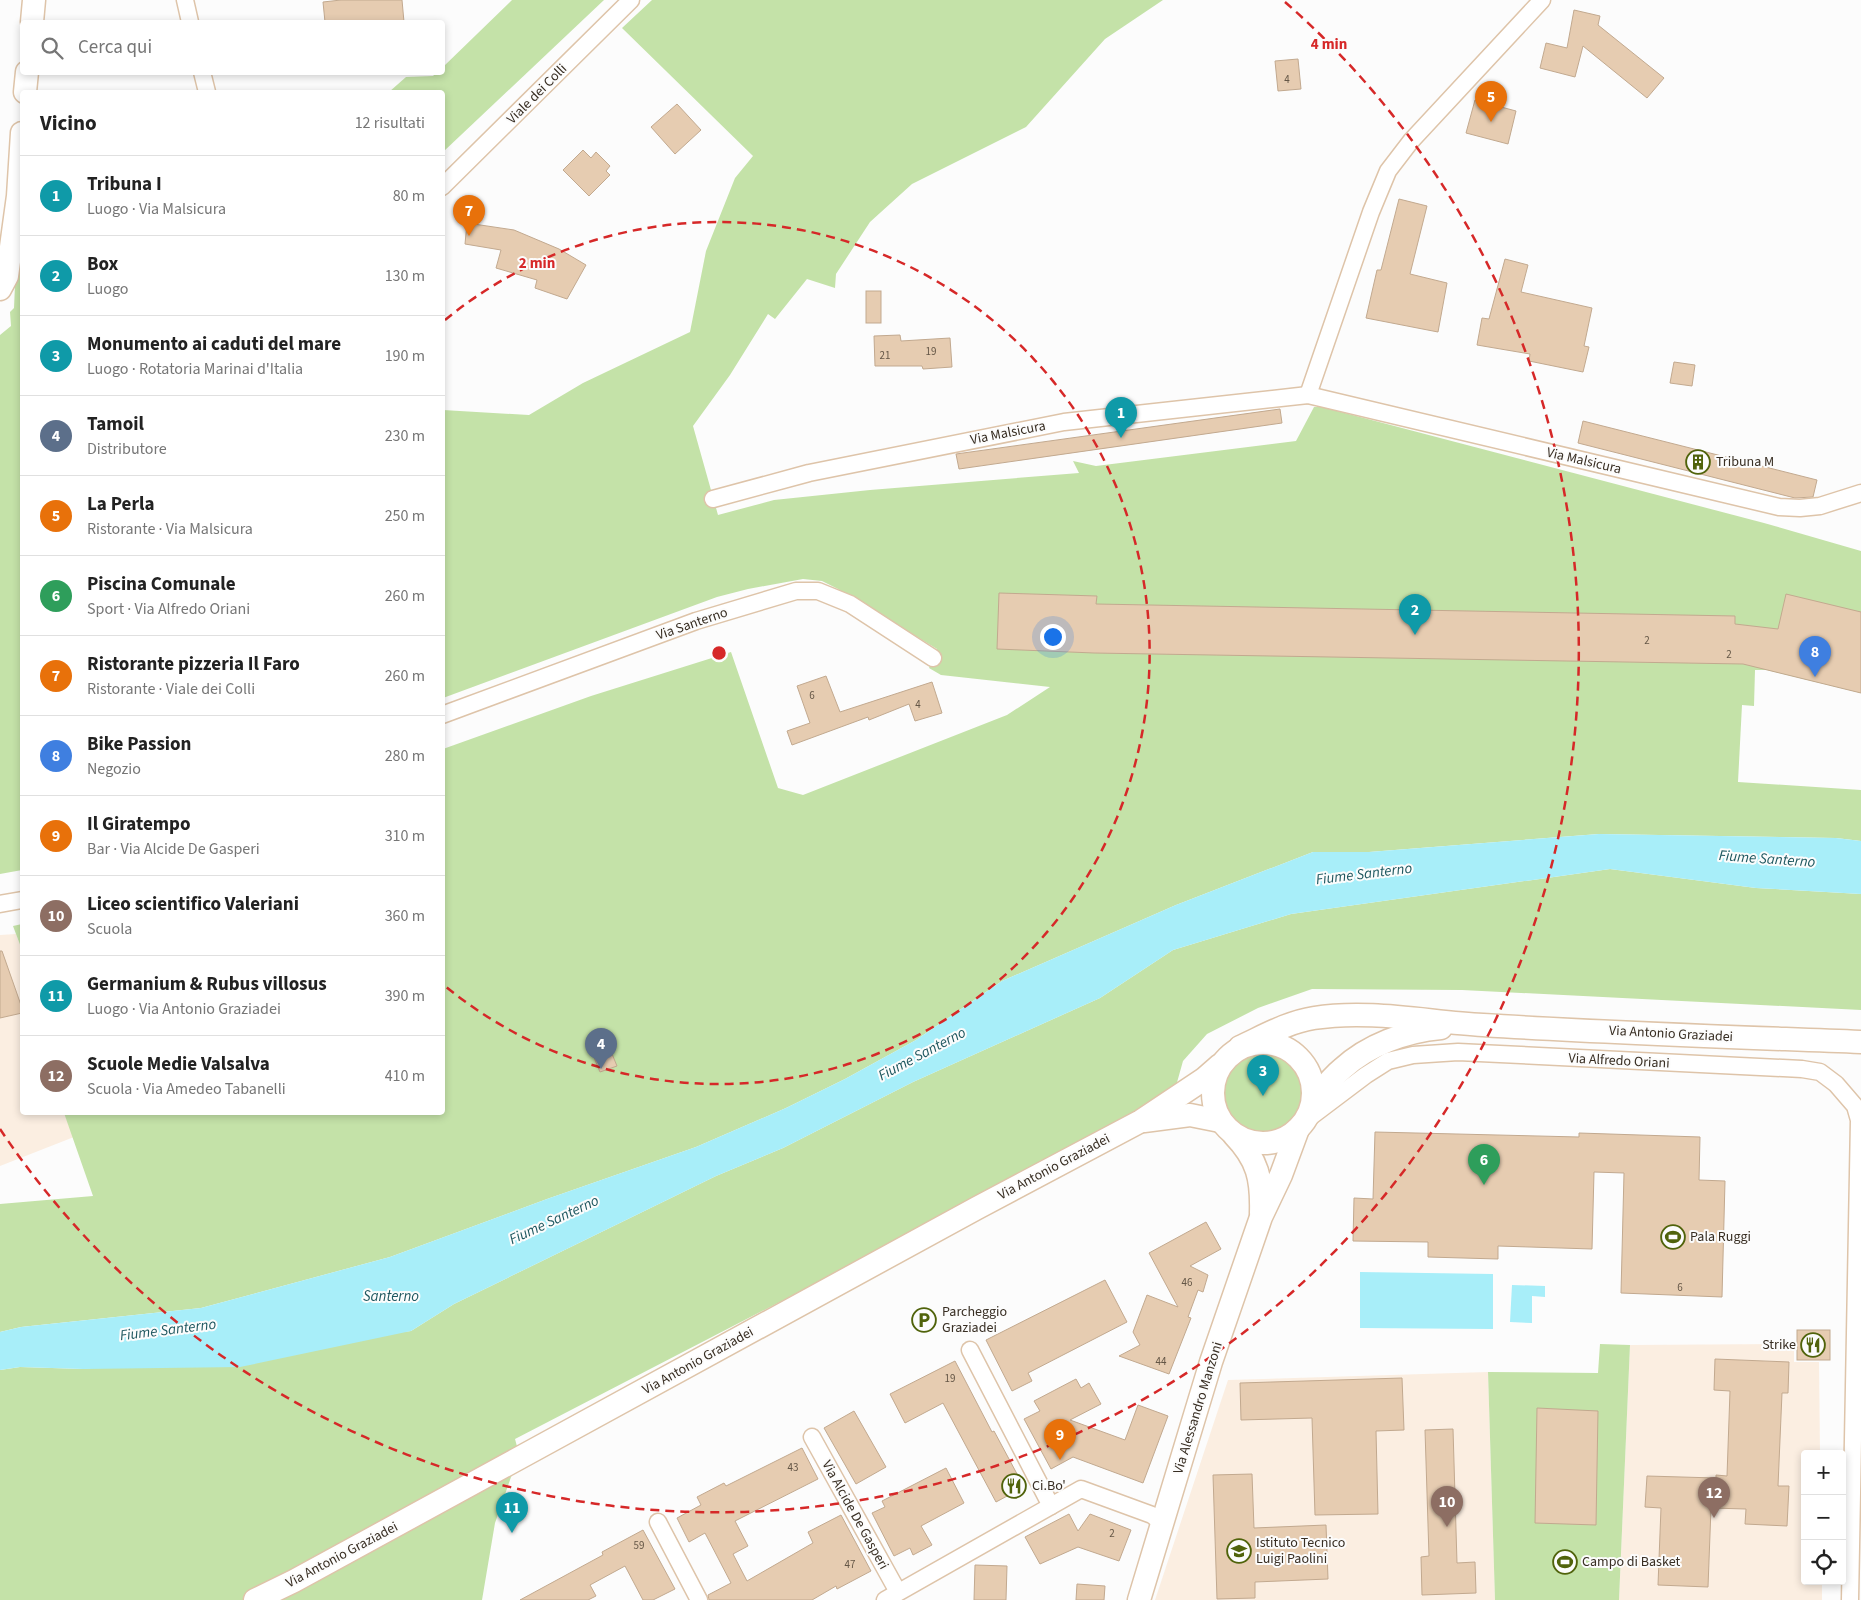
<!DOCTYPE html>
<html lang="it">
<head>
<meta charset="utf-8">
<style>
	body { margin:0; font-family:"Source Sans 3",sans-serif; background:#f6f6f6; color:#222 }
	.controls { position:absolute; right:15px; bottom:15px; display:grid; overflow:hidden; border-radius:5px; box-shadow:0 2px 8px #0003 }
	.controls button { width:45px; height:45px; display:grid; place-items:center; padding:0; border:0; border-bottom:1px solid #e0e0e0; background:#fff; color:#222; font:25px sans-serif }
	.you { position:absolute; left:1052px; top:636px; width:18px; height:18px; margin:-12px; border:4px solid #fff; border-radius:50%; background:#1a73e8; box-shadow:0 0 0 8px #1a73e833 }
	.badge { display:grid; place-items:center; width:32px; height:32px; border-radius:50%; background:#db2777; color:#fff; font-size:16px; font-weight:700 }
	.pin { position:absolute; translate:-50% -41px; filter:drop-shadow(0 1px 2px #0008) }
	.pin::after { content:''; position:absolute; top:26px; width:18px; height:15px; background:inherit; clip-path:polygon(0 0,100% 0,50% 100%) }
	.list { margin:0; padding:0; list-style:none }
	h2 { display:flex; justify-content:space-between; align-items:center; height:65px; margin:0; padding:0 20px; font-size:21px }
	h2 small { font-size:16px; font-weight:400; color:#767676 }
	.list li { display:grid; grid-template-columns:32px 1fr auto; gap:15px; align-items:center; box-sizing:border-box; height:80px; padding:0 20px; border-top:1px solid #e0e0e0 }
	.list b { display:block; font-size:19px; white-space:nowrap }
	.list p { margin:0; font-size:16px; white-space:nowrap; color:#767676 }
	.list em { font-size:16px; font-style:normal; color:#767676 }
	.icon { flex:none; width:28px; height:28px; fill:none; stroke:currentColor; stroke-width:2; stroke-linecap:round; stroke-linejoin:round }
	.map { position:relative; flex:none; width:1861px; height:1600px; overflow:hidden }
	.search { position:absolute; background:#fff; box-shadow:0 2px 8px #0003; left:20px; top:20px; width:425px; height:55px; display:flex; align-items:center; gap:12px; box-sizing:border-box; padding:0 18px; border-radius:5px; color:#767676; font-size:19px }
	.panel { position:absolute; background:#fff; box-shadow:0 2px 8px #0003; left:20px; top:90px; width:425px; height:1025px; border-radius:5px }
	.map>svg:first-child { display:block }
	.built { fill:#fbeee1 }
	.green { fill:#c4e2a8 }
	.water { fill:#a8eef9 }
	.building { fill:#e6ccb1; stroke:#c2a98f }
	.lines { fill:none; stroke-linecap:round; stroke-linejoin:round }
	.street-casing { stroke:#dec4a9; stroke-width:19 }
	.secondary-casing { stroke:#dec4a9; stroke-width:25 }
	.street { stroke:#fff; stroke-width:16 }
	.secondary { stroke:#fff; stroke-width:22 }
	.ring { fill:none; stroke:#d62828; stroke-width:2.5; stroke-dasharray:9 6 }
	.labels { text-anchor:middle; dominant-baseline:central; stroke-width:4; stroke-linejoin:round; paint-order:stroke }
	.number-label { font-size:11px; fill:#645646 }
	.street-label { font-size:14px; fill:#382e23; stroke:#fcfcfc }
	.poi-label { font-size:14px; fill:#382e23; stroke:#fcfcfc; text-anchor:start }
	.water-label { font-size:15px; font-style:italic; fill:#1e575f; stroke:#fcfcfc }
	.centre { fill:#d62828; stroke:#fcfcfc; stroke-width:2.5 }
	.ring-label { font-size:15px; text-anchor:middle; font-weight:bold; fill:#d62828; stroke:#fcfcfc; stroke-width:4; stroke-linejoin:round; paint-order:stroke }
</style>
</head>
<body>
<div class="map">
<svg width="1861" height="1600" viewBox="0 0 1861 1600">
	<rect width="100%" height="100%" fill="#fcfcfc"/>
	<!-- built -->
	<g class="built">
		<polygon points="16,934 22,950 22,1112 64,1113 74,1137 0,1166 0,935"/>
		<polygon points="1794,1344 1794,1362 1819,1362 1820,1454 1805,1454 1805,1581 1822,1581 1822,1600 1619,1600 1630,1345"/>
		<polygon points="1488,1372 1495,1600 1155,1600 1228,1380"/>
	</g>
	<!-- green -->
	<g class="green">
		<polygon points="512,0 604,0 443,152 442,92 389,92 406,77 433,76 436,73 442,72 443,67"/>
		<polygon points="652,0 1163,0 1105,39 1026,127 912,184 870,222 836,274 835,288 807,279 775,319 768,314 730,375 693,426 718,515 774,500 870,490 1079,473 1073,461 1096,466 1296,441 1314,407 1322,407 1764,523 1861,551 1861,693 1767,670 1755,670 1754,706 1742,705 1738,782 1861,790 1861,841 1836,838 1599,834 1369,852 1313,852 1176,905 1002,981 916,1040 845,1079 786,1108 696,1147 547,1199 390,1257 201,1308 21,1327 0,1332 0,1204 93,1196 64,1113 442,1112 443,749 591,696 731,652 778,788 803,795 1007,715 1050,687 941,675 929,668 937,649 838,589 822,581 803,579 748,589 717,597 443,698 443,410 529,415 583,383 690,332 706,251 735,178 753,156 622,28"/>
		<polygon points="22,260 22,870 0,874 0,335 11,326 10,312 14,308 16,263"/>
		<polygon points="1610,869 1756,888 1861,894 1861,1010 1462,990 1312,989 1258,1008 1207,1034 1183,1061 1176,1086 1143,1105 1141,1115 515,1439 519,1454 495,1523 482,1600 0,1600 0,1370 20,1367 83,1369 411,1331 454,1304 716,1176 783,1148 913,1082 1100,998 1173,950 1291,914"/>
		<polygon points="22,924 22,950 13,926"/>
		<circle cx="1262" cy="1093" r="40"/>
		<polygon points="1600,1344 1630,1345 1619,1600 1495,1600 1488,1372 1598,1373"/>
	</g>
	<!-- water -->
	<g class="water">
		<polygon points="1599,834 1836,838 1861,841 1861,894 1756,888 1610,869 1291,914 1173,950 1100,998 913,1082 783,1148 716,1176 454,1304 411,1331 240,1367 83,1369 20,1367 0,1370 0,1332 21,1327 201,1308 390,1257 547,1199 696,1147 786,1108 845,1079 916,1040 1002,981 1176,905 1313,852 1369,852"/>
		<polygon points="1360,1272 1493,1274 1493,1329 1360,1328"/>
		<polygon points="1512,1285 1545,1286 1545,1297 1532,1296 1532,1323 1510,1322"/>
	</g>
	<!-- building -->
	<g class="building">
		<polygon points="341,0 402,0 404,22 325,22 323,2"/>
		<polygon points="1574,10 1600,16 1598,25 1664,78 1647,98 1583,46 1575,77 1540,68 1546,43 1567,48"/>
		<polygon points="1298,59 1301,89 1278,91 1275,61"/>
		<polygon points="1475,100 1516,111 1508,144 1466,133"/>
		<polygon points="677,104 701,130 675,154 651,127"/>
		<polygon points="583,150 591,158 596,152 610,166 606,171 610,175 589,196 563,170"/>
		<polygon points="1399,199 1427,206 1410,274 1447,283 1438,332 1366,318 1377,270 1381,270"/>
		<polygon points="467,223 514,230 559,249 586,265 567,299 535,288 537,280 496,268 501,250 465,244"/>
		<polygon points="1505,259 1528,265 1521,292 1592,308 1584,346 1589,347 1583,372 1529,361 1530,354 1477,345 1482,318 1489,319"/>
		<rect x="866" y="291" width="15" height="32"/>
		<polygon points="900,335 901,341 950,338 952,367 923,369 922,366 875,366 874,336"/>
		<polygon points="1674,362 1695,365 1692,386 1670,383"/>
		<polygon points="1280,409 1282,423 959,469 956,454"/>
		<polygon points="1583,421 1817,480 1813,497 1795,498 1578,443"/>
		<polygon points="999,593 1097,596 1096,604 1735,616 1735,624 1778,629 1786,594 1861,612 1861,693 1743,664 1094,653 997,649"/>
		<polygon points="826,676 840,712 932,682 942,713 915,721 909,704 869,720 868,717 792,745 787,731 810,723 797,686"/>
		<polygon points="0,951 2,951 22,1008 22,1013 0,1018"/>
		<polygon points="610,1049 617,1066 600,1072 593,1055"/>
		<polygon points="1375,1132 1579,1137 1579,1133 1700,1137 1699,1180 1725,1181 1722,1297 1621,1293 1624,1173 1594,1172 1592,1249 1498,1246 1498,1259 1428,1257 1428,1242 1353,1241 1354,1198 1373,1199"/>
		<polygon points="1206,1222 1221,1249 1190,1266 1208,1275 1203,1292 1198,1290 1188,1317 1191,1318 1169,1374 1119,1356 1140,1345 1133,1332 1147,1295 1178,1307 1149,1253"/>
		<polygon points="1105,1280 1127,1322 1028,1373 1032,1381 1012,1391 986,1340"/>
		<rect x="1797" y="1330" width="33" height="30"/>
		<polygon points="1715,1359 1789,1362 1788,1393 1782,1393 1778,1486 1789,1486 1787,1526 1745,1524 1746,1509 1711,1508 1708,1587 1658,1585 1661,1508 1645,1507 1647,1476 1716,1478 1716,1475 1727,1476 1730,1391 1714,1390"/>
		<polygon points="955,1361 992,1432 994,1431 1024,1487 996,1502 943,1403 905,1423 890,1394"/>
		<polygon points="1402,1378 1404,1430 1376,1431 1378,1514 1315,1515 1312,1418 1241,1420 1240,1383"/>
		<polygon points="1076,1379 1081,1388 1089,1383 1101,1404 1070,1420 1125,1440 1138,1405 1168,1416 1143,1483 1073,1457 1051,1469 1024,1419 1040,1411 1034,1401"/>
		<polygon points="1537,1408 1598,1411 1596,1525 1535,1523"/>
		<polygon points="854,1411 886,1467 856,1484 824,1428"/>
		<polygon points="1453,1429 1457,1563 1475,1562 1476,1593 1422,1595 1421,1557 1429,1556 1425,1430"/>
		<polygon points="802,1448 818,1479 735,1521 748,1546 733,1554 747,1581 813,1543 808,1532 841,1515 871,1571 837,1589 836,1586 812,1600 709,1600 708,1595 731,1583 705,1533 689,1542 677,1518 701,1505 697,1497 724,1483 726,1486"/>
		<polygon points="946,1468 964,1503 921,1526 932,1545 913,1555 910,1548 894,1556 872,1513 885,1507 882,1501"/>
		<polygon points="1252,1474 1254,1528 1326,1525 1328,1579 1255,1582 1255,1598 1217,1599 1213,1475"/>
		<polygon points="1069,1514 1078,1531 1090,1514 1131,1530 1119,1561 1078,1547 1040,1564 1025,1537"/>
		<polygon points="643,1530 675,1589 653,1600 643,1600 625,1566 590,1585 596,1596 588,1600 520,1600 603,1555 602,1552"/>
		<polygon points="975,1565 1007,1566 1006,1600 974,1600"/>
		<polygon points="1077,1584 1105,1586 1104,1600 1076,1600"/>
	</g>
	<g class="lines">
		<!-- street casing -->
		<g class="street-casing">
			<g id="street">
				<polyline points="185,0 190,22"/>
				<polyline points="202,72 207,92"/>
				<polyline points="442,187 631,0"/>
				<polyline points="1308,395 1371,212 1388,171 1411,141 1542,0"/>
				<polyline points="713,499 809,473 1064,422 1308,395 1779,507 1800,508 1820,506 1861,493"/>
				<polyline points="442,715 696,621 796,591 818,591 850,604 933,658"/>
				<polyline points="0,904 22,900"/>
				<polyline points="1305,1121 1366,1075 1388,1061 1413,1055 1458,1052 1802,1069 1820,1072 1836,1084 1855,1106 1859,1120 1850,1600"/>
				<polyline points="970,1350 1051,1506"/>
				<polyline points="812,1437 898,1592"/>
				<polyline points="658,1522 699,1600"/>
				<polyline points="885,1600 1081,1489 1152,1515 1163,1524"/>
			</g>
		</g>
		<!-- secondary casing -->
		<g class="secondary-casing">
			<g id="secondary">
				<polyline points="32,22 34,0"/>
				<polyline points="25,92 27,72"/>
				<polyline points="0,289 7,276 18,196 22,133"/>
				<circle cx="1263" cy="1093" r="50"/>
				<path d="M1240,1047c24,-11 48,-25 74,-29 55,-9 114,4 169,7 126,8 252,12 378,17"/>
				<path d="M1313,1101c9,-11 18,-23 29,-32 26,-24 64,-38 99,-41"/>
				<polyline points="1144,1121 1190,1115 1220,1121"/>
				<path d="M1234,1135c24,25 28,44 27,78"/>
				<polyline points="255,1600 294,1581 977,1208 1141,1121 1204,1079 1220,1065"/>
				<polyline points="1139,1600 1211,1362 1261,1217 1281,1175 1298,1129"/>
			</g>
		</g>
		<!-- street -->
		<use href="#street" class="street"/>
		<!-- secondary -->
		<use href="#secondary" class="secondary"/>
	</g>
	<!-- distance rings -->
	<g class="ring">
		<path d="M445 320A431 431 0 1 1 445 986"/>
		<path d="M1285 2A862 862 0 1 1 0 1129"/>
	</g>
	<!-- icons -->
	<defs>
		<g id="building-ring" transform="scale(1.25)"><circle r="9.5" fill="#fcfcfc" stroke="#50630b" stroke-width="1.5"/><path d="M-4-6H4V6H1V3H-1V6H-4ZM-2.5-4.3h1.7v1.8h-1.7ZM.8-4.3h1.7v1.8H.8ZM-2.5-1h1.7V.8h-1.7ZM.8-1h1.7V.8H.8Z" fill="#50630b"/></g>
		<g id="stadium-ring" transform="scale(1.25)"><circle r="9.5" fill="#fcfcfc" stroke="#50630b" stroke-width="1.5"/><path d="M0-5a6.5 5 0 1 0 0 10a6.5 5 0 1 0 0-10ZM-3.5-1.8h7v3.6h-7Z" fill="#50630b"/></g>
		<g id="parking-ring" transform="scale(1.25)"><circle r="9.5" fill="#fcfcfc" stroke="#50630b" stroke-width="1.5"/><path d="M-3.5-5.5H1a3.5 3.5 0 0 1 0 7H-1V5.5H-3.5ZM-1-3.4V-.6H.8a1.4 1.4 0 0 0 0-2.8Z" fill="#50630b"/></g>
		<g id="restaurant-ring" transform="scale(1.25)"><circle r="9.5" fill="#fcfcfc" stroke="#50630b" stroke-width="1.5"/><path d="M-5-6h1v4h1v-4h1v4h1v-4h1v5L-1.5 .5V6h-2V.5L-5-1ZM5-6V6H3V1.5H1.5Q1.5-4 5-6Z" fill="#50630b"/></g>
		<g id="school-ring" transform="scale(1.25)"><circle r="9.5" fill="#fcfcfc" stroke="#50630b" stroke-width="1.5"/><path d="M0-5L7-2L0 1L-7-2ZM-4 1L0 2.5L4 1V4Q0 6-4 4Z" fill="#50630b"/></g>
	</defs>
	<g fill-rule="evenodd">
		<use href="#building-ring" x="1698" y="462"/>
		<use href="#stadium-ring" x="1673" y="1237"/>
		<use href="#parking-ring" x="924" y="1320"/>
		<use href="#restaurant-ring" x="1813" y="1345"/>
		<use href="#restaurant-ring" x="1014" y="1486"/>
		<use href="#school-ring" x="1239" y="1551"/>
		<use href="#stadium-ring" x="1565" y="1562"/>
	</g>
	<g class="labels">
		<!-- number labels -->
		<g class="number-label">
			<text x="1287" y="79">4</text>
			<text x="931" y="351">19</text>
			<text x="885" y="355">21</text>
			<text x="1647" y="640">2</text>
			<text x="1729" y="654">2</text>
			<text x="812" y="695">6</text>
			<text x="918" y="704">4</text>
			<text x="1187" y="1282">46</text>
			<text x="1680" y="1287">6</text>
			<text x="1161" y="1361">44</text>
			<text x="950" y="1378">19</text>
			<text x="793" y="1467">43</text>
			<text x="1112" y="1533">2</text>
			<text x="639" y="1545">59</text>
			<text x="850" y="1564">47</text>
		</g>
		<!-- street labels -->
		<g class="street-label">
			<text transform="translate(537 94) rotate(-45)">Viale dei Colli</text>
			<text transform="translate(1008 433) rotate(-11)">Via Malsicura</text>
			<text transform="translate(1584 461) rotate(13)">Via Malsicura</text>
			<text transform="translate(692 624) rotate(-19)">Via Santerno</text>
			<text transform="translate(1671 1034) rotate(3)">Via Antonio Graziadei</text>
			<text transform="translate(1619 1061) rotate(3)">Via Alfredo Oriani</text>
			<text transform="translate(1054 1167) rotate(-28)">Via Antonio Graziadei</text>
			<text transform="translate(698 1361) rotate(-29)">Via Antonio Graziadei</text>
			<text transform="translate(1198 1408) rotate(-73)">Via Alessandro Manzoni</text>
			<text transform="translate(855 1515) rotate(61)">Via Alcide De Gasperi</text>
			<text transform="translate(342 1555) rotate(-28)">Via Antonio Graziadei</text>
		</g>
		<!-- poi labels -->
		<g class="poi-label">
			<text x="1716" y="462">Tribuna M</text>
			<text x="1690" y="1237">Pala Ruggi</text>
			<text x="942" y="1312">Parcheggio<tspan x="942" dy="16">Graziadei</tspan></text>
			<text x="1796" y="1345" text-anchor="end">Strike</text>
			<text x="1032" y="1486">Ci.Bo'</text>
			<text x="1256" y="1543">Istituto Tecnico<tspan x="1256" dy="16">Luigi Paolini</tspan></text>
			<text x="1582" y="1562">Campo di Basket</text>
		</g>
		<!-- water labels -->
		<g class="water-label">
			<text transform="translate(1767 859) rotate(4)">Fiume Santerno</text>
			<text transform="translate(1364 874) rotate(-7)">Fiume Santerno</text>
			<text transform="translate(922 1054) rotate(-28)">Fiume Santerno</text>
			<text transform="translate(554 1220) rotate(-25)">Fiume Santerno</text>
			<text x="391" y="1296">Santerno</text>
			<text transform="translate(168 1330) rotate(-7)">Fiume Santerno</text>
		</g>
	</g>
	<circle cx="719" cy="653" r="8" class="centre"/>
	<g class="ring-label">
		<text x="1329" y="49">4 min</text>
		<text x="537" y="268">2 min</text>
	</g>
</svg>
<div class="controls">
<button>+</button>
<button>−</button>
<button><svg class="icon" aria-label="locate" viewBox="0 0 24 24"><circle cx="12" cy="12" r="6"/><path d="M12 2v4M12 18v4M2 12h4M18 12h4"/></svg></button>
</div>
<div class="you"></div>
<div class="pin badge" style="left:1121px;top:438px;background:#0f9aa8">1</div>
<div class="pin badge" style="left:1415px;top:635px;background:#0f9aa8">2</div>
<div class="pin badge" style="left:1263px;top:1096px;background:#0f9aa8">3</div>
<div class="pin badge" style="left:601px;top:1069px;background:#5c6f8a">4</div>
<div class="pin badge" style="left:1491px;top:122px;background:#e8710a">5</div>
<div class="pin badge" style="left:1484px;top:1185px;background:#2e9e5b">6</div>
<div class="pin badge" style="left:469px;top:236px;background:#e8710a">7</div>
<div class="pin badge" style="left:1815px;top:677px;background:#3f7fe0">8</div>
<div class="pin badge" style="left:1060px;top:1460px;background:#e8710a">9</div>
<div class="pin badge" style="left:1447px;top:1527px;background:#8d6e63">10</div>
<div class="pin badge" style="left:512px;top:1533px;background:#0f9aa8">11</div>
<div class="pin badge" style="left:1714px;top:1518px;background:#8d6e63">12</div>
<div class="search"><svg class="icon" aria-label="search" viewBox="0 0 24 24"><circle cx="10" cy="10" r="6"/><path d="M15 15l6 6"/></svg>Cerca qui</div>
<section class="panel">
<h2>Vicino<small>12 risultati</small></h2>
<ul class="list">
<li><span class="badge" style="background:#0f9aa8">1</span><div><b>Tribuna I</b><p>Luogo · Via Malsicura</p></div><em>80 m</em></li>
<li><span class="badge" style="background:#0f9aa8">2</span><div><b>Box</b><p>Luogo</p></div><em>130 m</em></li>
<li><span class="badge" style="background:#0f9aa8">3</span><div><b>Monumento ai caduti del mare</b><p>Luogo · Rotatoria Marinai d'Italia</p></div><em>190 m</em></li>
<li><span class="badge" style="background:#5c6f8a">4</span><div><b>Tamoil</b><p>Distributore</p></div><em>230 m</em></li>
<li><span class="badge" style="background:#e8710a">5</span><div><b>La Perla</b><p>Ristorante · Via Malsicura</p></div><em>250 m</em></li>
<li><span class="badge" style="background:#2e9e5b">6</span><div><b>Piscina Comunale</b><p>Sport · Via Alfredo Oriani</p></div><em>260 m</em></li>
<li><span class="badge" style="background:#e8710a">7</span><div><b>Ristorante pizzeria Il Faro</b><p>Ristorante · Viale dei Colli</p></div><em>260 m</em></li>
<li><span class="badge" style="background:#3f7fe0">8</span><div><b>Bike Passion</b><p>Negozio</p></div><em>280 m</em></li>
<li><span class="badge" style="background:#e8710a">9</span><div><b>Il Giratempo</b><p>Bar · Via Alcide De Gasperi</p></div><em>310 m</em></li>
<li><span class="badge" style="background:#8d6e63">10</span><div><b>Liceo scientifico Valeriani</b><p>Scuola</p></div><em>360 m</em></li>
<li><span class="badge" style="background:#0f9aa8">11</span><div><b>Germanium &amp; Rubus villosus</b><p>Luogo · Via Antonio Graziadei</p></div><em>390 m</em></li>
<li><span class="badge" style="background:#8d6e63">12</span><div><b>Scuole Medie Valsalva</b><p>Scuola · Via Amedeo Tabanelli</p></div><em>410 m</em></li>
</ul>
</section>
</div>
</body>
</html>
